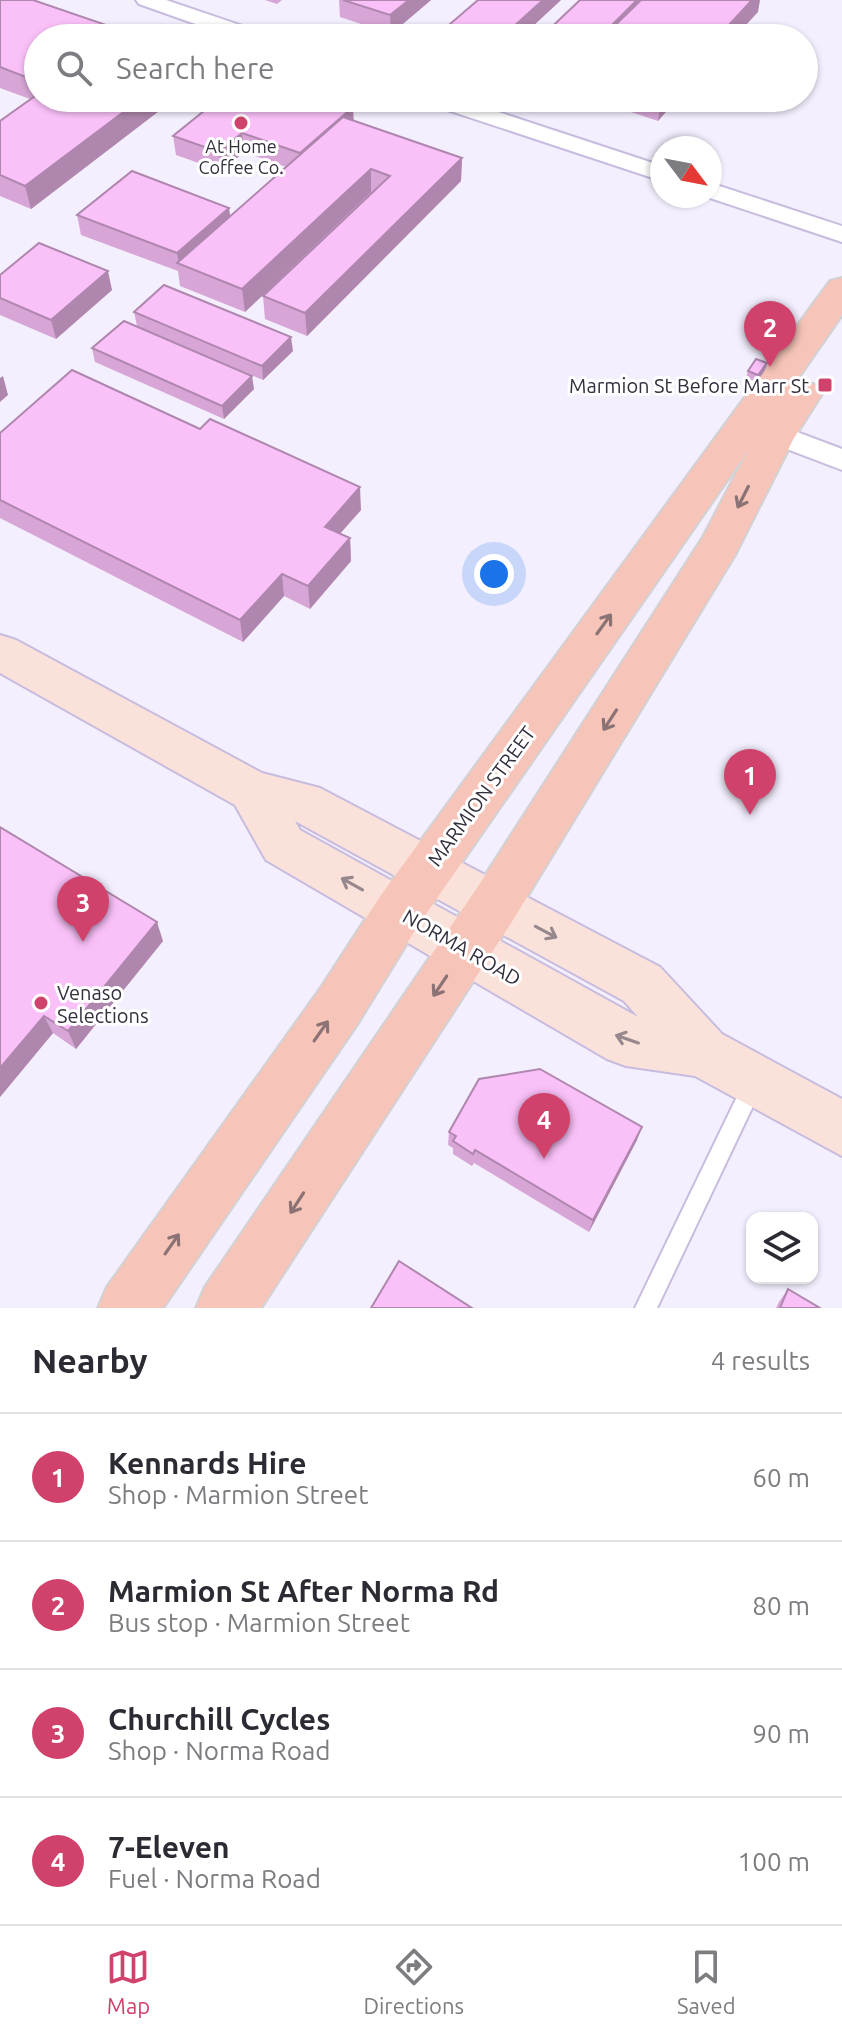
<!DOCTYPE html>
<html lang="en">
<head>
<meta charset="utf-8">
<style>
	body { margin:0; font-family:Ubuntu,sans-serif; background:#f7f7f7; color:#2b2b33 }
	.controls { position:absolute; right:24px; bottom:24px; display:grid; overflow:hidden; border-radius:16px; box-shadow:0 2px 6px #0004 }
	.controls button { width:72px; height:72px; display:grid; place-items:center; padding:0; border:0; border-bottom:2px solid #e1e1e2; background:#fff; color:#2b2b33; font:40px sans-serif }
	.compass { position:absolute; left:650px; top:136px; width:72px; height:72px; border-radius:50%; background:#fff; box-shadow:0 2px 6px #0004; rotate:122deg }
	.you { position:absolute; left:494px; top:574px; width:28px; height:28px; margin:-20px; border:6px solid #fff; border-radius:50%; background:#1a73e8; box-shadow:0 0 0 12px #1a73e833 }
	.badge { display:grid; place-items:center; width:52px; height:52px; border-radius:50%; background:#d0426b; color:#fff; font-size:26px; font-weight:700 }
	.pin { position:absolute; translate:-50% -66px; filter:drop-shadow(0 2px 4px #0008) }
	.pin::after { content:''; position:absolute; top:42px; width:28px; height:24px; background:inherit; clip-path:polygon(0 0,100% 0,50% 100%) }
	.list { margin:0; padding:0; list-style:none }
	h2 { display:flex; justify-content:space-between; align-items:center; height:104px; margin:0; padding:0 32px; font-size:34px }
	h2 small { font-size:26px; font-weight:400; color:#7c7c81 }
	.list li { display:grid; grid-template-columns:52px 1fr auto; gap:24px; align-items:center; box-sizing:border-box; height:128px; padding:0 32px; border-top:2px solid #e1e1e2 }
	.list b { display:block; font-size:30px; white-space:nowrap }
	.list p { margin:0; font-size:26px; white-space:nowrap; color:#7c7c81 }
	.list em { font-size:26px; font-style:normal; color:#7c7c81 }
	.icon { flex:none; width:44px; height:44px; fill:none; stroke:currentColor; stroke-width:2; stroke-linecap:round; stroke-linejoin:round }
	.map { position:relative; flex:none; width:842px; height:1308px; overflow:hidden }
	.search { position:absolute; background:#fff; box-shadow:0 2px 6px #0004; left:24px; right:24px; top:24px; height:88px; display:flex; align-items:center; gap:20px; box-sizing:border-box; padding:0 28px; border-radius:44px; color:#7c7c81; font-size:30px }
	.sheet { height:616px; background:#fff }
	nav { display:flex; justify-content:space-around; align-items:center; box-sizing:border-box; height:112px; border-top:2px solid #e1e1e2; background:#fff; font-size:22px; color:#7c7c81 }
	nav a { display:grid; justify-items:center; gap:4px }
	nav .on { color:#d0426b }
	.map>svg:first-child { display:block }
	.lines { fill:none; stroke-linecap:round; stroke-linejoin:round }
	.lane-casing { stroke:#c7bcdf; stroke-width:4 }
	.street-casing { stroke:#c7bcdf; stroke-width:4 }
	.secondary-casing { stroke:#c7bcdf; stroke-width:4 }
	.primary-casing { stroke:#d2d1d4; stroke-width:4 }
	.lane { fill:#fff; fill-rule:evenodd }
	.street { fill:#fff; fill-rule:evenodd }
	.secondary { fill:#fae2db; fill-rule:evenodd }
	.primary { fill:#f6c4b8; fill-rule:evenodd }
	.wall { fill:#d7a6d6 }
	.shaded-wall { fill:#af87ae }
	.building { fill:#fac1f9; stroke:#af87ae; stroke-width:2 }
	.oneway { stroke:#8b7274 }
	.oneway2 { stroke:#96888c }
	.poi-dot { fill:#d0426b; stroke:#fff; stroke-width:3 }
	.labels { text-anchor:middle; dominant-baseline:central; stroke-width:6; stroke-linejoin:round; paint-order:stroke }
	.far-poi-label { font-size:18px; fill:#332f3d; stroke:#fff }
	.poi-label { font-size:20px; fill:#332f3d; stroke:#fff; text-anchor:end }
	.street-label { font-size:20px; fill:#332f3d; stroke:#fff }
</style>
</head>
<body>
<div class="map">
<svg width="842" height="1308" viewBox="0 0 842 1308">
	<rect width="100%" height="100%" fill="#f4effe"/>
	<g class="lines">
		<!-- lane casing -->
		<g class="lane-casing">
			<polygon id="lane" points="753,1075 760,1078 763,1085 657,1308 635,1308 746,1078"/>
		</g>
		<!-- street casing -->
		<g class="street-casing">
			<g id="street">
				<polygon points="136,0 166,0 263,33 266,38 235,38 139,4"/>
				<polygon points="423,98 456,98 662,166 662,181 426,103"/>
				<polygon points="710,183 842,226 842,242 704,196 710,196"/>
				<polygon points="752,415 842,449 842,470 742,432 738,425 742,418"/>
			</g>
		</g>
		<!-- secondary casing -->
		<g class="secondary-casing">
			<path id="secondary" d="M0,635l16,5 246,133 58,15 340,179 62,67 120,65v57l-147,-80 -69,-10 -19,-7 -341,-199 -31,-55 -235,-132zM295,821l329,180 14,16 -338,-187z"/>
		</g>
		<!-- primary casing -->
		<g class="primary-casing">
			<polygon id="primary" points="842,278 842,315 794,384 803,381 816,385 822,394 794,438 735,555 513,920 261,1308 196,1308 205,1287 477,888 703,537 749,449 417,927 358,1023 163,1308 98,1308 107,1287 320,989 381,895 830,281"/>
		</g>
		<!-- lane -->
		<use href="#lane" class="lane"/>
		<!-- street -->
		<use href="#street" class="street"/>
		<!-- secondary -->
		<use href="#secondary" class="secondary"/>
		<!-- primary -->
		<use href="#primary" class="primary"/>
	</g>
	<!-- wall -->
	<g class="wall">
		<polygon points="0,0 112,27 114,38 38,38 38,98 176,98 31,209 0,196 0,121 30,99 0,88"/>
		<polygon points="265,0 282,0 277,4"/>
		<polygon points="339,0 431,0 391,34 340,17"/>
		<polygon points="561,0 520,38 443,38 443,30"/>
		<polygon points="589,98 678,98 658,121"/>
		<polygon points="353,107 353,121 462,158 461,181 307,336 265,319 263,296 372,193 245,312 180,286 178,271 81,235 77,215 230,216 286,167 244,152 221,171 176,155 173,136"/>
		<polygon points="0,275 112,290 56,339 0,315"/>
		<polygon points="134,312 293,351 263,380 137,326"/>
		<polygon points="92,348 254,389 224,419 95,362"/>
		<polygon points="765,370 757,382 746,378 748,371"/>
		<polygon points="0,433 361,510 340,534 350,538 351,561 310,609 284,596 243,642 0,518"/>
		<polygon points="0,827 163,941 76,1049 53,1033 0,1097"/>
		<polygon points="449,1132 637,1140 589,1232 474,1163 472,1166 453,1154 453,1148 448,1145"/>
		<polygon points="788,1289 820,1308 776,1308 779,1302"/>
	</g>
	<!-- shaded-wall -->
	<g class="shaded-wall">
		<polygon points="409,0 431,0 391,34 390,15"/>
		<polygon points="543,0 561,0 520,38 501,38"/>
		<polygon points="637,0 643,0 616,38 599,38"/>
		<polygon points="752,0 760,0 758,12 734,38 717,38"/>
		<polygon points="112,27 114,38 97,38"/>
		<polygon points="142,98 176,98 31,209 25,186"/>
		<polygon points="661,98 678,98 658,121"/>
		<polygon points="353,107 354,126 301,172 300,153"/>
		<polygon points="242,133 244,152 221,171 219,152"/>
		<polygon points="462,158 461,181 307,336 305,313"/>
		<polygon points="371,169 371,192 245,312 242,289"/>
		<polygon points="229,208 232,227 179,264 177,253"/>
		<polygon points="108,271 112,290 56,339 51,320"/>
		<polygon points="291,337 293,351 263,380 262,366"/>
		<polygon points="767,363 765,370 757,382 758,375"/>
		<polygon points="3,376 8,395 0,402 0,378"/>
		<polygon points="252,376 254,389 224,419 222,406"/>
		<polygon points="360,487 361,510 326,549 325,527"/>
		<polygon points="350,538 351,561 310,609 308,586"/>
		<polygon points="282,574 284,596 243,642 240,620"/>
		<polygon points="157,922 163,941 76,1049 68,1031"/>
		<polygon points="44,1016 53,1033 0,1097 0,1068"/>
		<polygon points="642,1127 637,1140 589,1232 593,1220"/>
	</g>
	<!-- building -->
	<g class="building">
		<polygon points="0,0 33,0 112,27 97,38 38,38 38,79 36,81 0,67"/>
		<polygon points="343,0 409,0 390,15"/>
		<polygon points="478,0 543,0 501,38 467,38 443,30"/>
		<polygon points="580,0 637,0 599,38 540,38"/>
		<polygon points="641,0 752,0 717,38 602,38"/>
		<polygon points="132,28 160,38 118,38"/>
		<polygon points="38,94 38,98 142,98 25,186 0,175 0,121"/>
		<polygon points="220,98 327,98 353,107 300,153 242,133 219,152 173,136"/>
		<polygon points="343,117 462,158 305,313 263,296 390,176 371,169 242,289 177,263"/>
		<polygon points="132,171 229,208 177,253 77,215"/>
		<polygon points="39,243 108,271 51,320 0,298 0,275"/>
		<polygon points="164,285 291,337 262,366 134,312"/>
		<polygon points="124,321 252,376 222,406 92,348"/>
		<polygon points="756,359 767,363 758,375 748,371"/>
		<polygon points="72,370 200,429 210,419 360,487 325,527 350,538 308,586 282,574 240,620 0,500 0,433"/>
		<polygon points="0,827 157,922 68,1031 44,1016 0,1068"/>
		<polygon points="540,1069 642,1127 593,1220 475,1150 473,1154 453,1141 456,1136 449,1132 479,1079"/>
		<polygon points="399,1261 472,1308 371,1308"/>
		<polygon points="788,1289 820,1308 780,1308"/>
	</g>
	<!-- one-way arrows -->
	<defs><path id="oneway-shaft" d="M-6 0H5M1.5-3L5.5 0L1.5 3" fill="none" stroke-width="1.6" stroke-linecap="round" stroke-linejoin="round" transform="scale(2)"/></defs>
	<g class="oneway">
		<use href="#oneway-shaft" transform="translate(743 497) rotate(117)"/>
		<use href="#oneway-shaft" transform="translate(604 624) rotate(-54)"/>
		<use href="#oneway-shaft" transform="translate(610 720) rotate(123)"/>
		<use href="#oneway-shaft" transform="translate(440 986) rotate(124)"/>
		<use href="#oneway-shaft" transform="translate(321 1031) rotate(-55)"/>
		<use href="#oneway-shaft" transform="translate(297 1203) rotate(123)"/>
		<use href="#oneway-shaft" transform="translate(172 1244) rotate(-55)"/>
	</g>
	<g class="oneway2">
		<use href="#oneway-shaft" transform="translate(352 884) rotate(-151)"/>
		<use href="#oneway-shaft" transform="translate(546 932) rotate(28)"/>
		<use href="#oneway-shaft" transform="translate(627 1039) rotate(-161)"/>
	</g>
	<!-- markers -->
	<g class="poi-dot">
		<circle cx="241" cy="123" r="8"/>
		<rect x="817" y="377" width="16" height="16" rx="4"/>
		<circle cx="41" cy="1003" r="8"/>
	</g>
	<g class="labels">
		<!-- far-poi labels -->
		<g class="far-poi-label">
			<text x="241" y="146">At Home<tspan x="241" dy="21">Coffee Co.</tspan></text>
		</g>
		<!-- poi labels -->
		<g class="poi-label">
			<text x="809" y="385">Marmion St Before Marr St</text>
			<text x="57" y="992" text-anchor="start">Venaso<tspan x="57" dy="23">Selections</tspan></text>
		</g>
		<!-- street labels -->
		<g class="street-label">
			<text transform="translate(481 796) rotate(-54)">MARMION STREET</text>
			<text transform="translate(462 947) rotate(30)">NORMA ROAD</text>
		</g>
	</g>
</svg>
<div class="controls">
<button><svg class="icon" aria-label="layers" viewBox="0 0 24 24"><path d="M12 4l9 5-9 5-9-5zM3 14l9 5 9-5"/></svg></button>
</div>
<svg class="compass" viewBox="-18 -18 36 36"><path d="M0-13l5 13h-10z" fill="#e53935"/><path d="M0 13l5-13h-10z" fill="#7c7c81"/></svg>
<div class="you"></div>
<div class="pin badge" style="left:750px;top:815px">1</div>
<div class="pin badge" style="left:770px;top:367px">2</div>
<div class="pin badge" style="left:83px;top:942px">3</div>
<div class="pin badge" style="left:544px;top:1159px">4</div>
<div class="search"><svg class="icon" aria-label="search" viewBox="0 0 24 24"><circle cx="10" cy="10" r="6"/><path d="M15 15l6 6"/></svg>Search here</div>
</div>
<section class="sheet">
<h2>Nearby<small>4 results</small></h2>
<ul class="list">
<li><span class="badge">1</span><div><b>Kennards Hire</b><p>Shop · Marmion Street</p></div><em>60 m</em></li>
<li><span class="badge">2</span><div><b>Marmion St After Norma Rd</b><p>Bus stop · Marmion Street</p></div><em>80 m</em></li>
<li><span class="badge">3</span><div><b>Churchill Cycles</b><p>Shop · Norma Road</p></div><em>90 m</em></li>
<li><span class="badge">4</span><div><b>7-Eleven</b><p>Fuel · Norma Road</p></div><em>100 m</em></li>
</ul>
</section>
<nav>
<a class="on"><svg class="icon" aria-label="map" viewBox="0 0 24 24"><path d="M3 6l6-2 6 2 6-2v14l-6 2-6-2-6 2zM9 4v14M15 6v14"/></svg>Map</a>
<a><svg class="icon" aria-label="directions" viewBox="0 0 24 24"><path d="M12 3l9 9-9 9-9-9zM9 14v-3h6M13 9l2 2-2 2"/></svg>Directions</a>
<a><svg class="icon" aria-label="saved" viewBox="0 0 24 24"><path d="M7 4h10v16l-5-4-5 4z"/></svg>Saved</a>
</nav>
</body>
</html>
